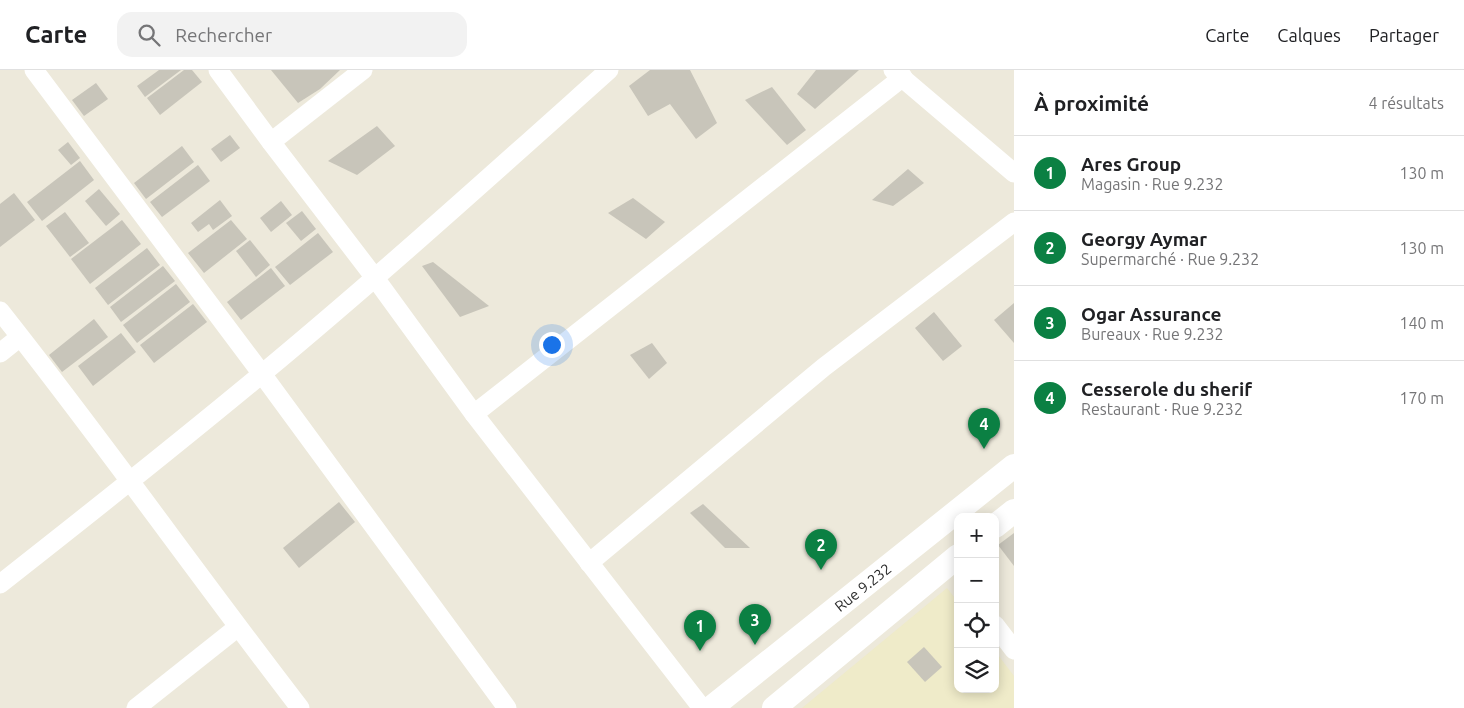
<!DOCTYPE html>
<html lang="fr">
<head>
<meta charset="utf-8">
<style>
	body { margin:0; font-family:Ubuntu,sans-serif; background:#f2f2f2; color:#202124 }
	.controls { position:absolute; right:15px; bottom:15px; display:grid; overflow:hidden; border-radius:10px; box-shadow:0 2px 12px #0003 }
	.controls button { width:45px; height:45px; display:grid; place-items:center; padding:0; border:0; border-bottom:1px solid #e0e0e0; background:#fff; color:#202124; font:25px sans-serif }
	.you { position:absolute; left:551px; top:274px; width:18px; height:18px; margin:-12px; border:4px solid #fff; border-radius:50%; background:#1a73e8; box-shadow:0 0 0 8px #1a73e833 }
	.badge { display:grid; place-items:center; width:32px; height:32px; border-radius:50%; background:#0b8043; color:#fff; font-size:16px; font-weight:700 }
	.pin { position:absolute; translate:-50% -41px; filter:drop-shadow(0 1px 2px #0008) }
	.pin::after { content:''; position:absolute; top:26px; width:18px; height:15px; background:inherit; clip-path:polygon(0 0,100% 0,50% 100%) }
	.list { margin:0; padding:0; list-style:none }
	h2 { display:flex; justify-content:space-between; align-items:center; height:65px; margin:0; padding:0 20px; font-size:21px }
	h2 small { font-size:16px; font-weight:400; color:#757577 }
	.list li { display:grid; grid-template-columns:32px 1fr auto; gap:15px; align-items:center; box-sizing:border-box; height:75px; padding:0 20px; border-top:1px solid #e0e0e0 }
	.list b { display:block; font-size:19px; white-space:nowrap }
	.list p { margin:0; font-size:16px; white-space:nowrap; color:#757577 }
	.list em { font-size:16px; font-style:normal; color:#757577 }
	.icon { flex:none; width:28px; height:28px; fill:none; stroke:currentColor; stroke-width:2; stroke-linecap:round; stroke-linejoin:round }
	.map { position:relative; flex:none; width:1014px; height:638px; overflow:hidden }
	header { display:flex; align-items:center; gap:30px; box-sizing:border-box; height:70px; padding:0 25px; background:#fff; border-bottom:1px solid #e0e0e0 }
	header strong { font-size:24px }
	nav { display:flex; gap:28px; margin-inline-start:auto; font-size:18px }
	.search { width:350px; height:45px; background:#f2f2f2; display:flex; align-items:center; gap:12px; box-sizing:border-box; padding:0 18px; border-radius:15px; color:#757577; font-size:19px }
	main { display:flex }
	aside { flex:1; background:#fff }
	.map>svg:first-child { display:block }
	.education { fill:#efebc9 }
	.building { fill:#c8c5ba }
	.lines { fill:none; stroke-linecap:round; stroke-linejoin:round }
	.minor { stroke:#fff; stroke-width:19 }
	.tertiary { stroke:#fff; stroke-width:24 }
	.labels { text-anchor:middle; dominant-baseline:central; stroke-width:4; stroke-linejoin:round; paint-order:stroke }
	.street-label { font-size:15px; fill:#2a2a2a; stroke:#fff }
</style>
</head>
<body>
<header>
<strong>Carte</strong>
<div class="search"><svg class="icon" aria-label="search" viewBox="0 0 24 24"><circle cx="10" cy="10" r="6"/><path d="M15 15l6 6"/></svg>Rechercher</div>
<nav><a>Carte</a><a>Calques</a><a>Partager</a></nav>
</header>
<main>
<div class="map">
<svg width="1014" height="638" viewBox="0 0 1014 638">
	<rect width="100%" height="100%" fill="#ede9db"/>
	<!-- education -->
	<polygon class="education" points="947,518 958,532 958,619 995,619 995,581 1014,606 1014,638 802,638"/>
	<!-- building -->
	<g class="building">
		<polygon points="159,0 181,0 145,27 137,16"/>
		<polygon points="184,0 192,0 202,12 160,45 147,28"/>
		<polygon points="271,0 340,0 320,19 298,33"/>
		<polygon points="650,0 690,0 717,53 696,69 670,34 648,46 629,16"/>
		<polygon points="816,0 859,0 815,39 797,24"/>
		<polygon points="96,13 108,29 84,46 72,30"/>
		<polygon points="772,17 806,60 787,75 745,30"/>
		<polygon points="377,56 395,76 357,105 328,91"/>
		<polygon points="230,65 240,78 221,92 211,79"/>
		<polygon points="68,72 80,88 71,95 58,80"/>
		<polygon points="182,76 194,92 146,129 134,113"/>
		<polygon points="80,91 94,110 42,151 27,132"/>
		<polygon points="198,95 210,111 162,147 150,132"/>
		<polygon points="908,99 924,113 893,136 872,130"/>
		<polygon points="99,119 120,144 106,156 85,131"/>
		<polygon points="14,123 35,150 0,177 0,134"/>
		<polygon points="633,128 665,152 646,169 608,143"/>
		<polygon points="220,130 232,146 213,160 209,154 198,162 191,153"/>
		<polygon points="281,131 292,145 271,162 260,148"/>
		<polygon points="302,141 316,159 301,171 286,153"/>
		<polygon points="65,142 89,173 70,187 46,156"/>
		<polygon points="122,150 141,174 90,214 71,189"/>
		<polygon points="231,150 247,169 204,203 188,183"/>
		<polygon points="318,163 333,182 290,215 275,197"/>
		<polygon points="250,170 270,195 256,207 236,181"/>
		<polygon points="147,178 160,195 108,235 95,218"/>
		<polygon points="433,192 489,236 460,247 422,196"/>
		<polygon points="163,196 175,211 121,252 110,237"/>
		<polygon points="271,198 285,216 241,250 227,232"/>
		<polygon points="176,214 190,232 137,273 123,255"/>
		<polygon points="1014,233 1014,273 994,250"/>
		<polygon points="193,234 207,252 154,293 140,275"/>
		<polygon points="934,242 962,276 943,291 915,258"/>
		<polygon points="94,249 108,267 62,302 49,285"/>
		<polygon points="121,263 136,282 93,316 78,296"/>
		<polygon points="652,273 667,293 649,309 630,285"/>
		<polygon points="339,432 355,452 299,498 283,478"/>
		<polygon points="703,434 750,478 725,478 690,443"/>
		<polygon points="1014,463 1014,496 998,475"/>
		<polygon points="924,577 942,597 925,612 907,592"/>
	</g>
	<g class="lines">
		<!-- minor -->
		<g class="minor">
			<polyline points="34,0 262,304 507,638"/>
			<polyline points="218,0 271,72 375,208 474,344 702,638"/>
			<polyline points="893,0 1014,103"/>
			<polyline points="271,72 363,0"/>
			<path d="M0,241c103,130 199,266 300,397"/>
			<polyline points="0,283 20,267"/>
			<polyline points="474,344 903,7"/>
			<polyline points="589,493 824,297 1014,152"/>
			<path d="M0,514c88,-69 176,-139 263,-211 118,-98 232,-201 346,-303"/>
			<polyline points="995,555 1014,580"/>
			<polyline points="136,638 238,557"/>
		</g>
		<!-- tertiary -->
		<g class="tertiary">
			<polyline points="995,456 1014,441"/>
			<path id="s1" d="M711,638l303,-242"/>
			<polyline points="774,638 958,486"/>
		</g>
	</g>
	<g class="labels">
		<!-- street labels -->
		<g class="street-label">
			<text stroke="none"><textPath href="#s1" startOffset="194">Rue 9.232</textPath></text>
		</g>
	</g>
</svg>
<div class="controls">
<button>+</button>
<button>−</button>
<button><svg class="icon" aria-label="locate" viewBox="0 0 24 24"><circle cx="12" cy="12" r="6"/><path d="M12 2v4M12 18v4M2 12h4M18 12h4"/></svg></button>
<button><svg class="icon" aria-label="layers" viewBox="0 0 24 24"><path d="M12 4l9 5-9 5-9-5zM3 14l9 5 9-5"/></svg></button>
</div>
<div class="you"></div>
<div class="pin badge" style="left:700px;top:581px">1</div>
<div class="pin badge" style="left:821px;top:500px">2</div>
<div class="pin badge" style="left:755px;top:575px">3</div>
<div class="pin badge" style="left:984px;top:379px">4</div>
</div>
<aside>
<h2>À proximité<small>4 résultats</small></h2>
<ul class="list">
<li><span class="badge">1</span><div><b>Ares Group</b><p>Magasin · Rue 9.232</p></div><em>130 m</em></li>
<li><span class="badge">2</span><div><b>Georgy Aymar</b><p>Supermarché · Rue 9.232</p></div><em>130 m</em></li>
<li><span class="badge">3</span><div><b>Ogar Assurance</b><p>Bureaux · Rue 9.232</p></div><em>140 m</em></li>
<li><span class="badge">4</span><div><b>Cesserole du sherif</b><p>Restaurant · Rue 9.232</p></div><em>170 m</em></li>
</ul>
</aside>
</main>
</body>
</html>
